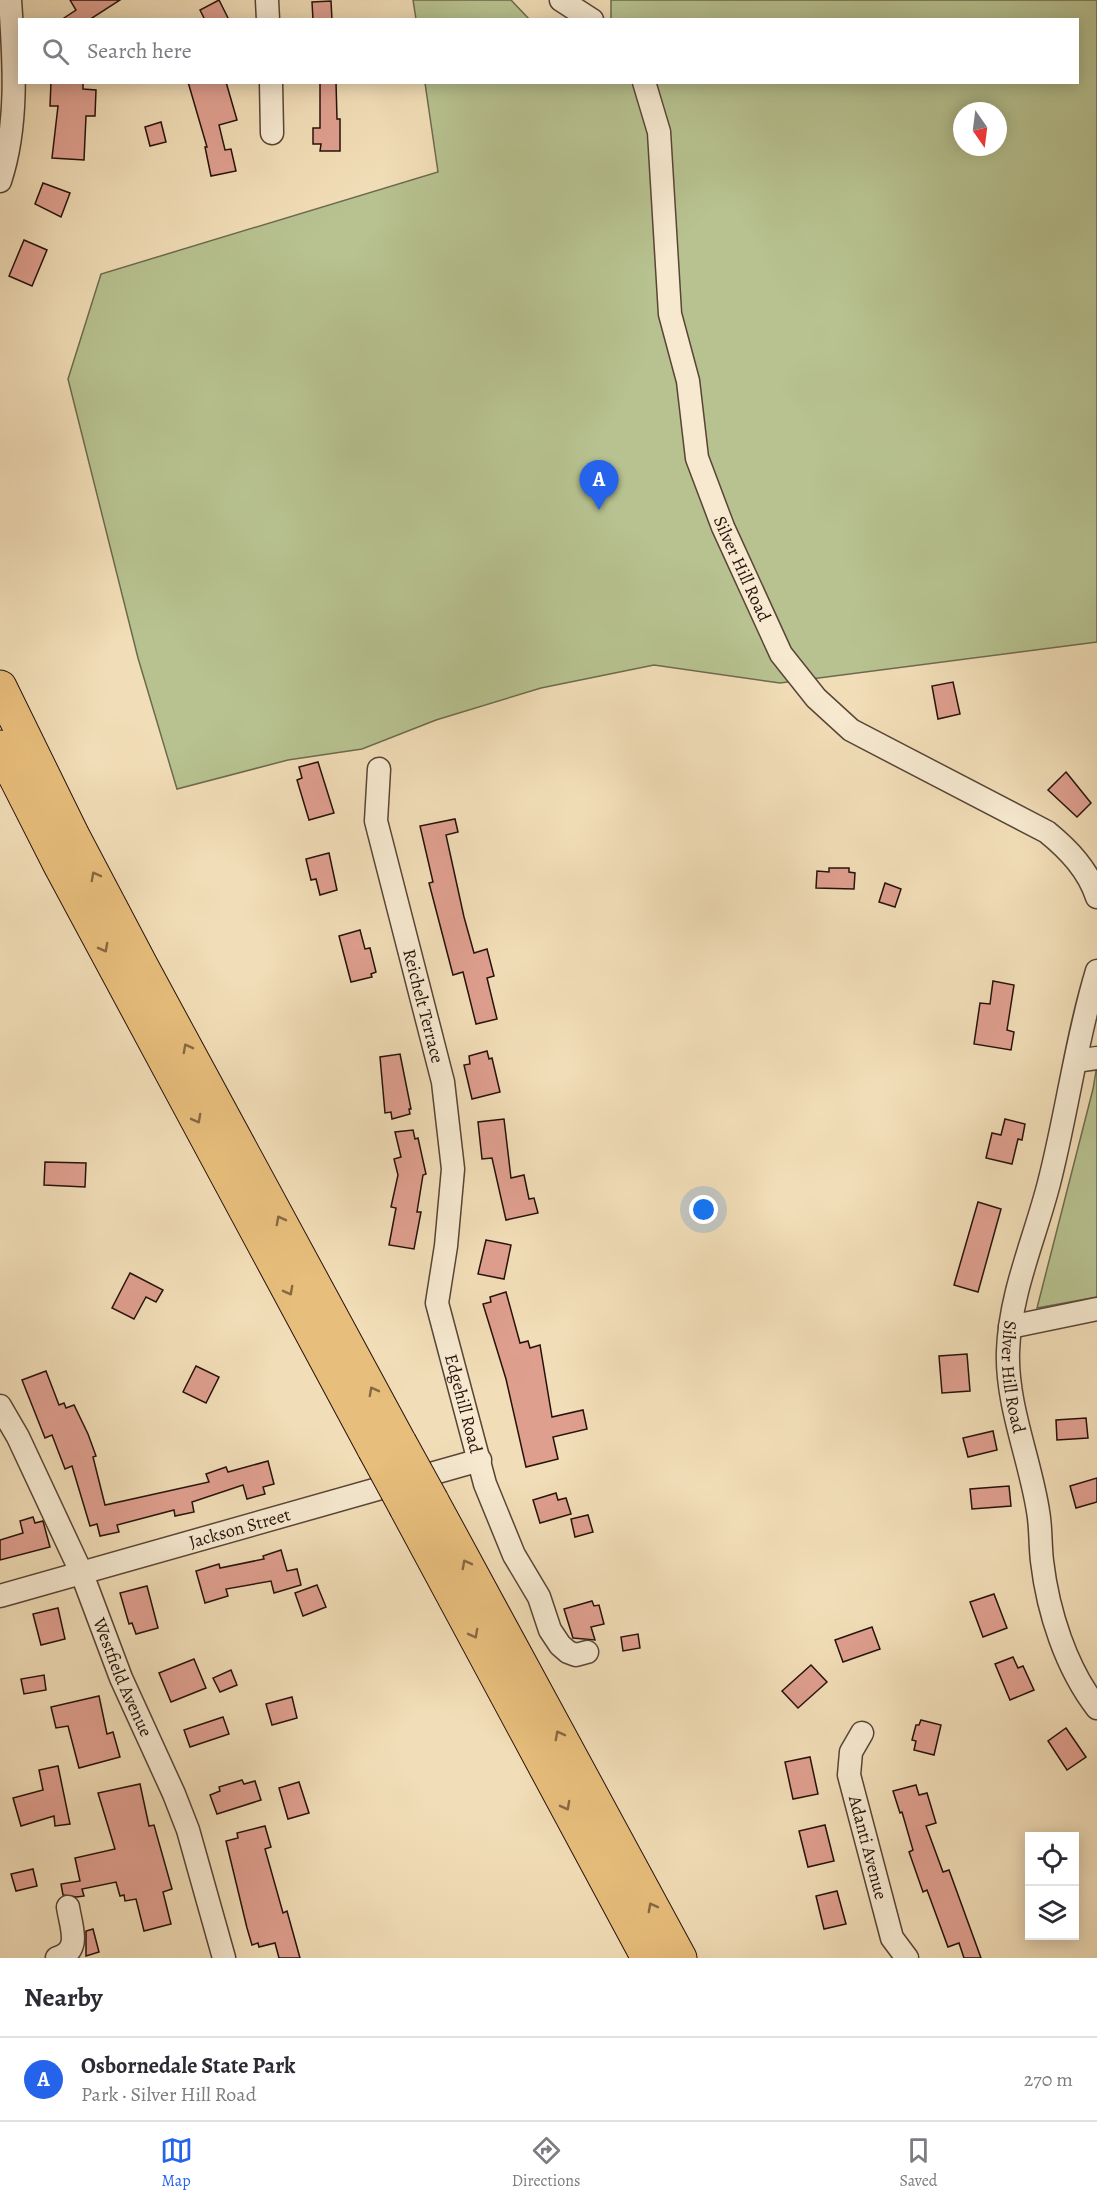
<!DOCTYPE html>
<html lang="en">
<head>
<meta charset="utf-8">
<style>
	body { margin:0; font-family:Alegreya,serif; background:#f2f2f3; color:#2b2b33 }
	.controls { position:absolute; right:18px; bottom:18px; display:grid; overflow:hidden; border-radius:0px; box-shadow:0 3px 15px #0003 }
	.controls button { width:54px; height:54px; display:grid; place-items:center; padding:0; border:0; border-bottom:2px solid #e1e1e2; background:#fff; color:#2b2b33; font:30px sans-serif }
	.compass { position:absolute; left:953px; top:102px; width:54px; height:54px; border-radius:50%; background:#fff; box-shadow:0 3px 15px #0003; rotate:166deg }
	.you { position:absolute; left:704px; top:1210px; width:21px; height:21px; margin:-15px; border:4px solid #fff; border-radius:50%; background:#1a73e8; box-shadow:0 0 0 9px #1a73e833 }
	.badge { display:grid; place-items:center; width:39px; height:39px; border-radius:50%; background:#2563eb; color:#fff; font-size:20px; font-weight:700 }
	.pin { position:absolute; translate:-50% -50px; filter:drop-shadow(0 2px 3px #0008) }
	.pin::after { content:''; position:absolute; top:32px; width:21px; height:18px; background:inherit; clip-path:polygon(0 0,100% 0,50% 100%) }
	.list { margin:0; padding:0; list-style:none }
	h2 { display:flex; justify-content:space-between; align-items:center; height:78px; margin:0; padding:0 24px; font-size:26px }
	h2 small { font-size:20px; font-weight:400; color:#7c7c81 }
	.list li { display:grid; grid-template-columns:39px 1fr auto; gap:18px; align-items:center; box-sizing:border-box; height:84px; padding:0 24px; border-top:2px solid #e1e1e2 }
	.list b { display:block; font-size:22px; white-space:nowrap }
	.list p { margin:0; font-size:20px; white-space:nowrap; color:#7c7c81 }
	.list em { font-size:20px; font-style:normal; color:#7c7c81 }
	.icon { flex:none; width:33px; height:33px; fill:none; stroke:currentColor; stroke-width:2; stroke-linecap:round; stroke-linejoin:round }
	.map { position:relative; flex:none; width:1097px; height:1958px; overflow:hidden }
	.search { position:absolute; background:#fff; box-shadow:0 3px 15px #0003; left:18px; right:18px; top:18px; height:66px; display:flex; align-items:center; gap:15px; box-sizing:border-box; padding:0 21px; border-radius:0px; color:#7c7c81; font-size:22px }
	.sheet { height:162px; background:#fff }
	nav { display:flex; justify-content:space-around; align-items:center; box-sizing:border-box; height:84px; border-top:2px solid #e1e1e2; background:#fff; font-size:16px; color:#7c7c81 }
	nav a { display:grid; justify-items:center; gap:3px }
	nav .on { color:#2563eb }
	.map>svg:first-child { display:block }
	.green { fill:#b7c290; stroke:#6e6a4e; stroke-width:1.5; fill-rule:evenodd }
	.building { fill:#df9f8f; stroke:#26120b; stroke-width:1.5 }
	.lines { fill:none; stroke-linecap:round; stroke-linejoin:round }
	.minor-casing { stroke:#594536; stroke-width:25 }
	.highway-casing { stroke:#26120b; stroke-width:35 }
	.minor { stroke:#f6e9d0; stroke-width:22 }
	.highway { stroke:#e8be7c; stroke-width:33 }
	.highway-bridge-casing { stroke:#26120b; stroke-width:35; stroke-linecap:butt }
	.highway-bridge { stroke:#e8be7c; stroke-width:33 }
	.oneway { stroke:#876844 }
	.labels { text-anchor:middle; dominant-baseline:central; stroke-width:5; stroke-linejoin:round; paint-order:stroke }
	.street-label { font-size:18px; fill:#26120b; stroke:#f6e9d0 }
</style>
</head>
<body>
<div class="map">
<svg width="1097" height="1958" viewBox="0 0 1097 1958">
	<rect width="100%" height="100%" fill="#f1ddb7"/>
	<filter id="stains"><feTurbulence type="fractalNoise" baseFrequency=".00333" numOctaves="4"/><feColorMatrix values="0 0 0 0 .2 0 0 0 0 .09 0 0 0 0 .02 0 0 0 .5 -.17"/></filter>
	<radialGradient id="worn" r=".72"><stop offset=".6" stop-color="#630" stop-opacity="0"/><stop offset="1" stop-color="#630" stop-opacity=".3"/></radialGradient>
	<!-- green -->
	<g class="green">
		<polygon points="413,0 511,0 529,19 416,19"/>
		<path d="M611,0h486v642l-317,41 -126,-18 -113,23 -105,32 -74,29 -74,11 -111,29 -39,-131 -70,-279 33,-105 337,-102 -13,-89 653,-1v-62h-467zM962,111h36v36h-36z"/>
		<polygon points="1097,1065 1097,1297 1037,1308 1093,1089"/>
	</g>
	<!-- building -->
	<g class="building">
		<polygon points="70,0 120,0 89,20 61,20 76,10"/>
		<polygon points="219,0 229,20 205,20 200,10"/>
		<polygon points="331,1 332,20 313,20 312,2"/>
		<polygon points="51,82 83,82 83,89 96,90 95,116 86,116 84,160 52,158 58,106 50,106"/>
		<polygon points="188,82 226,82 237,120 219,125 225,150 231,149 236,171 211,176 205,147 207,147"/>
		<polygon points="320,82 336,82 337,119 340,119 340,151 320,151 321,144 313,144 313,128 320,128"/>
		<polygon points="161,122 166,142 150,146 145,127"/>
		<polygon points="43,183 70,193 61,217 35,204"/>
		<polygon points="24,240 47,250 32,286 9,276"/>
		<polygon points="953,682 960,714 938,719 932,686"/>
		<polygon points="318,762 334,813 309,820 297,780 302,778 299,767"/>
		<polygon points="1066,772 1091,803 1077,817 1048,790"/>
		<polygon points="455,819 458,832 446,835 464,917 474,953 487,949 494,976 487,978 497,1019 476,1024 463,972 453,975 429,883 433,882 420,826"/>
		<polygon points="329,853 337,890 320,895 316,879 311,880 306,859"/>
		<polygon points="829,868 849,868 849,872 855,873 854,889 816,888 817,871 829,872"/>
		<polygon points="885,883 901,889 895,907 879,902"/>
		<polygon points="360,930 365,949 370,948 376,972 371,974 372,977 351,982 339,936"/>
		<polygon points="993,981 1014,985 1007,1030 1014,1032 1011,1050 974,1044 980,1003 990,1004"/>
		<polygon points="487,1051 489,1059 492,1058 500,1092 472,1099 464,1065 470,1064 469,1056"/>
		<polygon points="400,1054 411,1109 409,1109 410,1114 392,1119 391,1112 385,1113 380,1057"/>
		<polygon points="504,1119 511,1178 524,1175 529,1199 534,1198 538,1213 506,1220 492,1158 482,1159 478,1122"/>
		<polygon points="1005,1119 1025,1124 1022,1140 1018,1139 1012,1164 986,1158 992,1133 1001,1135"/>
		<polygon points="413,1130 415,1139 418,1138 426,1174 423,1175 417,1212 421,1212 414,1249 389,1245 396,1208 391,1207 398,1175 394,1159 401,1157 395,1132"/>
		<polygon points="45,1162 86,1163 85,1187 44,1185"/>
		<polygon points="978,1202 1001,1209 978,1292 954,1285"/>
		<polygon points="486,1240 511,1245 504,1279 478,1274"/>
		<polygon points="130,1273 163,1290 156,1302 146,1297 134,1319 112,1308"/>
		<polygon points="506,1292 520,1343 528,1341 530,1348 540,1345 552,1417 583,1410 587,1429 553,1437 558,1459 526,1467 506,1379 483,1304 491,1302 490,1297"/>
		<polygon points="967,1354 970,1391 942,1393 939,1356"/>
		<polygon points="196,1366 219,1377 206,1403 183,1392"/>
		<polygon points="46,1371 59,1405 64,1403 66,1408 74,1405 88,1434 96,1456 93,1457 105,1505 209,1482 206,1474 226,1467 228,1472 268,1461 274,1484 263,1487 265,1494 247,1499 243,1485 192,1502 194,1512 175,1516 174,1510 117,1525 119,1532 100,1536 97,1524 90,1526 72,1466 65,1469 52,1435 45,1438 22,1380"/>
		<polygon points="1086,1418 1088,1438 1057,1440 1056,1420"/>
		<polygon points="993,1431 997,1450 968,1457 963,1438"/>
		<polygon points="1097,1478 1097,1502 1076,1508 1070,1486"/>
		<polygon points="1009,1486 1011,1506 972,1509 970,1489"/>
		<polygon points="556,1493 558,1500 566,1498 571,1514 540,1523 533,1500"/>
		<polygon points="588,1515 593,1532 575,1537 571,1519"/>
		<polygon points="33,1517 35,1523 43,1521 50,1547 0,1560 0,1540 23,1533 20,1521"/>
		<polygon points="281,1550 287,1571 297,1569 301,1585 274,1593 271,1581 226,1589 228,1596 205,1603 196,1571 219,1564 220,1568 264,1559 263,1556"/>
		<polygon points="317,1585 326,1607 303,1616 295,1593"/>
		<polygon points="147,1586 158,1628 136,1634 132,1623 129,1624 120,1593"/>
		<polygon points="994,1594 1007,1628 983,1637 970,1602"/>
		<polygon points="592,1601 594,1606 599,1605 604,1624 591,1627 595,1640 573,1638 564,1609"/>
		<polygon points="58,1608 65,1639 41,1645 33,1614"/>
		<polygon points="872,1627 880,1649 843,1662 835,1640"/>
		<polygon points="638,1634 640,1648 623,1651 621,1637"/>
		<polygon points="1013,1657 1018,1668 1023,1666 1034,1690 1010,1700 995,1664"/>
		<polygon points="194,1659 206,1688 171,1702 159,1673"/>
		<polygon points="811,1665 827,1682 798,1708 782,1691"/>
		<polygon points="231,1670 237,1685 220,1692 213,1678"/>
		<polygon points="44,1675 46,1690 24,1694 21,1679"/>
		<polygon points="99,1696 107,1734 113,1732 120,1757 79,1768 68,1726 56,1728 51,1707"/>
		<polygon points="292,1697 297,1718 272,1725 266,1704"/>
		<polygon points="223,1717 229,1734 190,1747 184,1730"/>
		<polygon points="921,1720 941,1725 934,1755 914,1750 916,1741 912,1740 916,1725 919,1725"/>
		<polygon points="1066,1728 1086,1757 1067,1770 1048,1741"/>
		<polygon points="810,1757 818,1794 793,1799 785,1762"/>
		<polygon points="58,1766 70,1824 55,1826 54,1816 21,1826 13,1798 43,1790 39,1770"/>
		<polygon points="242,1780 244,1784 255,1781 261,1800 217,1814 210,1795 220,1791 219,1787"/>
		<polygon points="299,1782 309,1813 288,1819 279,1788"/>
		<polygon points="140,1784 149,1826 154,1825 172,1889 163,1892 171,1924 144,1931 136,1899 125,1901 124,1895 120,1896 116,1882 82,1889 84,1896 77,1897 63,1895 61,1884 80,1881 75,1858 115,1849 98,1793"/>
		<polygon points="916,1785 919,1795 927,1793 936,1823 926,1826 943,1872 949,1870 981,1958 964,1958 959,1943 948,1947 927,1890 923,1892 909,1852 913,1850 902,1812 900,1813 893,1791"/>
		<polygon points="825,1825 834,1861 808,1867 799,1831"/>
		<polygon points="265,1826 271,1847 265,1849 283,1913 287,1911 300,1958 279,1958 275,1943 259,1947 258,1943 252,1945 247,1928 226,1841 238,1838 237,1833"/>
		<polygon points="33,1869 37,1886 16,1891 11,1874"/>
		<polygon points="837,1891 846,1924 824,1929 816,1896"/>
		<polygon points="93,1929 99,1952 86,1956 86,1931"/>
	</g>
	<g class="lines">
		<!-- minor casing -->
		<g class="minor-casing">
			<g id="minor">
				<polyline points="267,0 268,20"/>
				<polyline points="561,0 592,20"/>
				<polyline points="271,82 272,133"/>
				<path id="s1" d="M644,82l15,50 11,182 18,67 9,77 26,69 58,127 35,44 35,32 196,102c22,18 41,38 50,65"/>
				<path d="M0,181c19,-57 14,-123 10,-181"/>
				<path id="s2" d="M379,769l-3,52 67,261 10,87 -7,77 -9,57 48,181 29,71 25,42 11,33 10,15 8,7 8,3 11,-3"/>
				<path id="s3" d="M1097,971c-21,69 -30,142 -48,212 -14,55 -39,110 -41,168 -2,53 22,108 30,160 3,16 2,33 4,50 6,51 24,107 55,147"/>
				<polyline points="1076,1061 1097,1058"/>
				<polyline points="1010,1327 1097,1309"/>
				<path id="s4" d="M0,1406l18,31 64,137 39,104 53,116 14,36 36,128"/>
				<path id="s5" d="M0,1596l480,-136"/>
				<path id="s6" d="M862,1733l-11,19 -2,23 43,163 15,20"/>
				<path d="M57,1958c25,-7 14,-31 11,-51"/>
			</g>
		</g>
		<!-- highway casing -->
		<g class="highway-casing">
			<g id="highway">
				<polyline points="0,687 73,836 142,967 400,1443"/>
				<polyline points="0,747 61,867 374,1449"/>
				<polyline points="432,1501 680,1958"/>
				<polyline points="406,1508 648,1958"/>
			</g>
		</g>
		<!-- minor -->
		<use href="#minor" class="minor"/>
		<!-- highway -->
		<use href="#highway" class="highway"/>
		<!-- highway-bridge casing -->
		<g class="highway-bridge-casing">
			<g id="highway-bridge">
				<polyline points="400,1443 432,1501"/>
				<polyline points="374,1449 406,1508"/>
			</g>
		</g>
		<!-- highway-bridge -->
		<use href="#highway-bridge" class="highway-bridge"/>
	</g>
	<!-- one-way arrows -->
	<defs><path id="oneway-chevron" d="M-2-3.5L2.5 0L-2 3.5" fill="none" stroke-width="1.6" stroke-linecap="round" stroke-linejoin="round" transform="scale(1.5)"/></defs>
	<g class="oneway">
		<use href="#oneway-chevron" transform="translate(95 876) rotate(-118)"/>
		<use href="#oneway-chevron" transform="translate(104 948) rotate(62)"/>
		<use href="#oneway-chevron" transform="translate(187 1048) rotate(-118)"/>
		<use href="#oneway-chevron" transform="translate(197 1119) rotate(62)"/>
		<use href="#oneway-chevron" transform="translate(280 1220) rotate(-118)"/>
		<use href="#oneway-chevron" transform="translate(289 1291) rotate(62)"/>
		<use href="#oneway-chevron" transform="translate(373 1391) rotate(-118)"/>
		<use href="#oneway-chevron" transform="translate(466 1564) rotate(-118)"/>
		<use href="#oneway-chevron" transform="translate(474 1634) rotate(62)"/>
		<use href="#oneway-chevron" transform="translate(559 1735) rotate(-118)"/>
		<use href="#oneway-chevron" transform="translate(566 1806) rotate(62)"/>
		<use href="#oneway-chevron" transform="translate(652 1907) rotate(-118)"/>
	</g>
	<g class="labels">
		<!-- street labels -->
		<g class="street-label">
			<text stroke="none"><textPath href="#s1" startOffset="501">Silver Hill Road</textPath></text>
			<text stroke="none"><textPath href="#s2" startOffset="243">Reichelt Terrace</textPath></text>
			<text stroke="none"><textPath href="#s3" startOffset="417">Silver Hill Road</textPath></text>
			<text stroke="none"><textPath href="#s2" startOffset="648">Edgehill Road</textPath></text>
			<text stroke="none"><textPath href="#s5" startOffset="249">Jackson Street</textPath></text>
			<text stroke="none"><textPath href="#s4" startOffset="298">Westfield Avenue</textPath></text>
			<text stroke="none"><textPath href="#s6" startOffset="120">Adanti Avenue</textPath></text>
		</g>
	</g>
	<rect width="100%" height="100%" filter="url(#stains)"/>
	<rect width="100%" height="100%" fill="url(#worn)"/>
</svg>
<div class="controls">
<button><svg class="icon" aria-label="locate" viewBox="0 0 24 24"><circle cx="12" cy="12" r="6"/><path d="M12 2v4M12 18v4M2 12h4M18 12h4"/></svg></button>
<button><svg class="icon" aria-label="layers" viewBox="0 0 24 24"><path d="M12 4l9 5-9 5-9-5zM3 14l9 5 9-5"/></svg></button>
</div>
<svg class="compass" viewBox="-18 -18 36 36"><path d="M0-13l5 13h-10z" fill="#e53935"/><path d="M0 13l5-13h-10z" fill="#7c7c81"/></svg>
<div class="you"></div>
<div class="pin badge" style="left:599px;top:510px">A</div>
<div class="search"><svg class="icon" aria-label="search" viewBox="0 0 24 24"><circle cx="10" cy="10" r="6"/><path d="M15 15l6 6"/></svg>Search here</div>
</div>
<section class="sheet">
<h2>Nearby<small></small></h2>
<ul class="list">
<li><span class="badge">A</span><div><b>Osbornedale State Park</b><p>Park · Silver Hill Road</p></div><em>270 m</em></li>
</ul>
</section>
<nav>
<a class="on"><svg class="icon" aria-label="map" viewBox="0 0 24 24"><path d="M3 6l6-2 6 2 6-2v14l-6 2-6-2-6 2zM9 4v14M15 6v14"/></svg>Map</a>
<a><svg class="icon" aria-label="directions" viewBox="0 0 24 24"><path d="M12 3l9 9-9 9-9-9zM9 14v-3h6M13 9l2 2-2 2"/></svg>Directions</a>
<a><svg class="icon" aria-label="saved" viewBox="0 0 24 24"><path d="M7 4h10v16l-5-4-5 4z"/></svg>Saved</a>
</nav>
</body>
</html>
